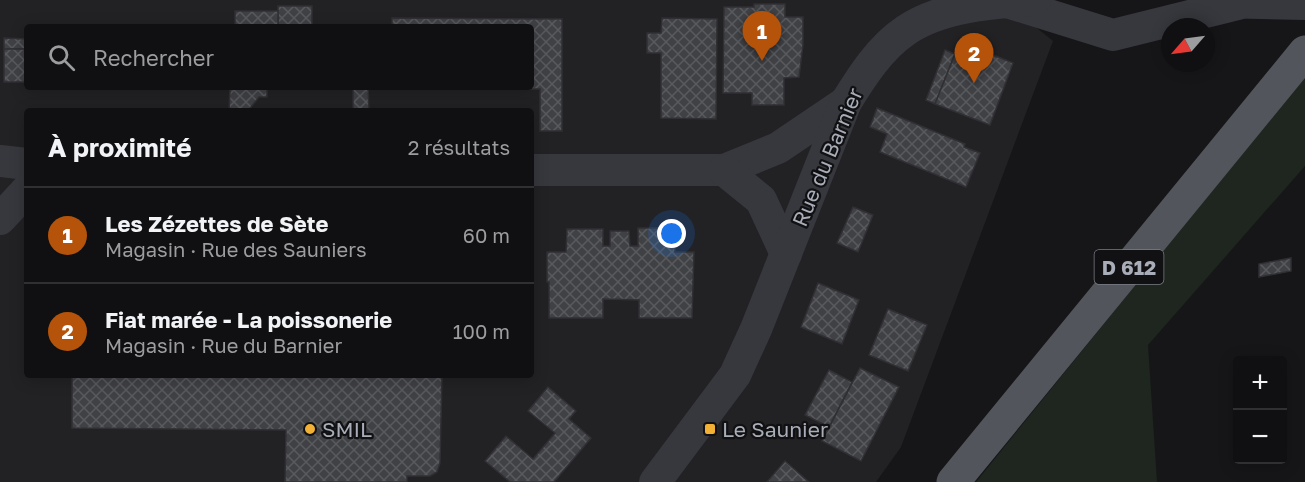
<!DOCTYPE html>
<html lang="fr">
<head>
<meta charset="utf-8">
<style>
	body { margin:0; font-family:"Golos Text",sans-serif; background:#1e1e20; color:#f1f3f6 }
	.controls { position:absolute; right:18px; bottom:18px; display:grid; overflow:hidden; border-radius:6px; box-shadow:0 3px 15px #0003 }
	.controls button { width:54px; height:54px; display:grid; place-items:center; padding:0; border:0; border-bottom:2px solid #303032; background:#101012; color:#f1f3f6; font:30px sans-serif }
	.compass { position:absolute; left:1161px; top:18px; width:54px; height:54px; border-radius:50%; background:#101012; box-shadow:0 3px 15px #0003; rotate:242deg }
	.you { position:absolute; left:672px; top:234px; width:21px; height:21px; margin:-15px; border:4px solid #fff; border-radius:50%; background:#1a73e8; box-shadow:0 0 0 9px #1a73e833 }
	.badge { display:grid; place-items:center; width:39px; height:39px; border-radius:50%; background:#b45309; color:#fff; font-size:20px; font-weight:700 }
	.pin { position:absolute; translate:-50% -50px; filter:drop-shadow(0 2px 3px #0008) }
	.pin::after { content:''; position:absolute; top:32px; width:21px; height:18px; background:inherit; clip-path:polygon(0 0,100% 0,50% 100%) }
	.list { margin:0; padding:0; list-style:none }
	h2 { display:flex; justify-content:space-between; align-items:center; height:78px; margin:0; padding:0 24px; font-size:26px }
	h2 small { font-size:20px; font-weight:400; color:#9c9d9f }
	.list li { display:grid; grid-template-columns:39px 1fr auto; gap:18px; align-items:center; box-sizing:border-box; height:96px; padding:0 24px; border-top:2px solid #303032 }
	.list b { display:block; font-size:22px; white-space:nowrap }
	.list p { margin:0; font-size:20px; white-space:nowrap; color:#9c9d9f }
	.list em { font-size:20px; font-style:normal; color:#9c9d9f }
	.icon { flex:none; width:33px; height:33px; fill:none; stroke:currentColor; stroke-width:2; stroke-linecap:round; stroke-linejoin:round }
	.map { position:relative; flex:none; width:1305px; height:482px; overflow:hidden }
	.search { position:absolute; background:#101012; box-shadow:0 3px 15px #0003; left:24px; top:24px; width:510px; height:66px; display:flex; align-items:center; gap:15px; box-sizing:border-box; padding:0 21px; border-radius:6px; color:#9c9d9f; font-size:22px }
	.panel { position:absolute; background:#101012; box-shadow:0 3px 15px #0003; left:24px; top:108px; width:510px; height:270px; border-radius:6px }
	.map>svg:first-child { display:block }
	.built { fill:#222225; fill-rule:evenodd }
	.green { fill:#1e261f }
	.building { fill:url(#building-cross-hatch); stroke:#303034; stroke-width:1.5 }
	.lines { fill:none; stroke-linecap:round; stroke-linejoin:round }
	.minor { stroke:#37383d; stroke-width:32 }
	.major { stroke:#53555c; stroke-width:33 }
	.poi-dot { fill:#f2b134; stroke:#111113; stroke-width:2 }
	.labels { text-anchor:middle; dominant-baseline:central; stroke-width:4.5; stroke-linejoin:round; paint-order:stroke }
	.shield { fill:#111113; stroke:#7b7e86; stroke-width:1.5 }
	.shield-label { font-size:20px; font-weight:bold; fill:#a8adb8 }
	.street-label { font-size:21px; fill:#a8adb8; stroke:#111113 }
	.poi-label { font-size:21px; fill:#a8adb8; stroke:#111113; text-anchor:start }
</style>
</head>
<body>
<div class="map">
<svg width="1305" height="482" viewBox="0 0 1305 482">
	<defs>
		<pattern id="building-cross-hatch" width="8" height="8" patternUnits="userSpaceOnUse" patternTransform="scale(1.5)"><rect width="8" height="8" fill="#404145"/><path d="M0 0l8 8M0 8l8-8" fill="none" stroke="#595a5e"/></pattern>
	</defs>
	<rect width="100%" height="100%" fill="#161618"/>
	<!-- built -->
	<path class="built" d="M0,0h1002l51,41 -152,406 -25,35h-876zM27,27h504v60h-504zM27,111h504v264h-504z"/>
	<!-- green -->
	<polygon class="green" points="1305,75 1305,166 1148,345 1157,482 976,482"/>
	<!-- building -->
	<g class="building">
		<polygon points="754,4 785,4 785,17 803,17 803,45 799,77 784,78 784,105 752,105 752,93 723,93 724,7 754,7"/>
		<rect x="278" y="6" width="34" height="21"/>
		<rect x="235" y="11" width="43" height="16"/>
		<polygon points="392,18 562,19 562,131 540,131 540,89 392,89 392,87 531,87 531,27 392,27"/>
		<polygon points="662,18 717,19 716,119 661,118 661,53 647,53 647,33 661,33"/>
		<polygon points="4,38 27,39 27,49 4,49"/>
		<rect x="4" y="49" width="23" height="33"/>
		<polygon points="945,50 955,54 935,104 926,100"/>
		<polygon points="981,50 1013,63 990,125 935,104 955,54"/>
		<polygon points="230,87 267,87 267,97 259,97 248,111 229,111"/>
		<polygon points="353,87 368,87 369,111 353,111"/>
		<polygon points="877,108 965,144 964,147 980,153 966,187 880,152 887,134 870,127"/>
		<polygon points="853,207 873,215 858,252 837,243"/>
		<polygon points="638,228 675,228 675,252 694,252 692,318 639,318 639,300 603,299 603,318 549,318 549,282 547,282 547,252 566,252 567,229 603,229 603,246 610,246 610,231 629,231 630,246 638,246"/>
		<polygon points="1291,258 1291,271 1259,277 1259,264"/>
		<polygon points="818,283 859,300 842,344 801,327"/>
		<polygon points="888,309 927,325 908,371 869,355"/>
		<polygon points="860,368 899,387 861,461 822,441"/>
		<polygon points="829,370 852,382 829,427 805,415"/>
		<polygon points="72,375 442,377 440,463 437,472 430,476 407,476 407,482 285,482 286,430 72,428"/>
		<polygon points="548,387 576,411 569,419 591,438 554,482 510,482 485,461 506,436 533,459 555,433 528,411"/>
		<polygon points="785,461 809,482 767,482"/>
	</g>
	<g class="lines">
		<!-- minor -->
		<g class="minor">
			<polyline points="1216,2 1305,4"/>
			<polyline points="1010,3 1113,35 1238,4"/>
			<polyline points="0,161 27,164"/>
			<polyline points="531,170 724,170 778,148 846,102"/>
			<polyline points="724,170 761,200 786,254"/>
			<polyline points="0,219 27,190"/>
			<path d="M655,482l80,-107 21,-46 90,-227c16,-26 34,-54 59,-71 36,-25 88,-28 130,-31"/>
		</g>
		<!-- major -->
		<polyline class="major" points="953,482 1305,52"/>
	</g>
	<!-- markers -->
	<g class="poi-dot">
		<circle cx="310" cy="429" r="6"/>
		<rect x="704" y="423" width="12" height="12" rx="3"/>
	</g>
	<g class="labels">
		<!-- shield labels -->
		<rect class="shield" x="1094.5" y="250" width="69" height="34" rx="4.5"/>
		<g class="shield-label">
			<text x="1129" y="267">D 612</text>
		</g>
		<!-- street labels -->
		<g class="street-label">
			<text transform="translate(827 157) rotate(-67)">Rue du Barnier</text>
		</g>
		<!-- poi labels -->
		<g class="poi-label">
			<text x="322" y="429">SMIL</text>
			<text x="722" y="429">Le Saunier</text>
		</g>
	</g>
</svg>
<div class="controls">
<button>+</button>
<button>−</button>
</div>
<svg class="compass" viewBox="-18 -18 36 36"><path d="M0-13l5 13h-10z" fill="#e53935"/><path d="M0 13l5-13h-10z" fill="#9c9d9f"/></svg>
<div class="you"></div>
<div class="pin badge" style="left:762px;top:61px">1</div>
<div class="pin badge" style="left:974px;top:83px">2</div>
<div class="search"><svg class="icon" aria-label="search" viewBox="0 0 24 24"><circle cx="10" cy="10" r="6"/><path d="M15 15l6 6"/></svg>Rechercher</div>
<section class="panel">
<h2>À proximité<small>2 résultats</small></h2>
<ul class="list">
<li><span class="badge">1</span><div><b>Les Zézettes de Sète</b><p>Magasin · Rue des Sauniers</p></div><em>60 m</em></li>
<li><span class="badge">2</span><div><b>Fiat marée - La poissonerie</b><p>Magasin · Rue du Barnier</p></div><em>100 m</em></li>
</ul>
</section>
</div>
</body>
</html>
